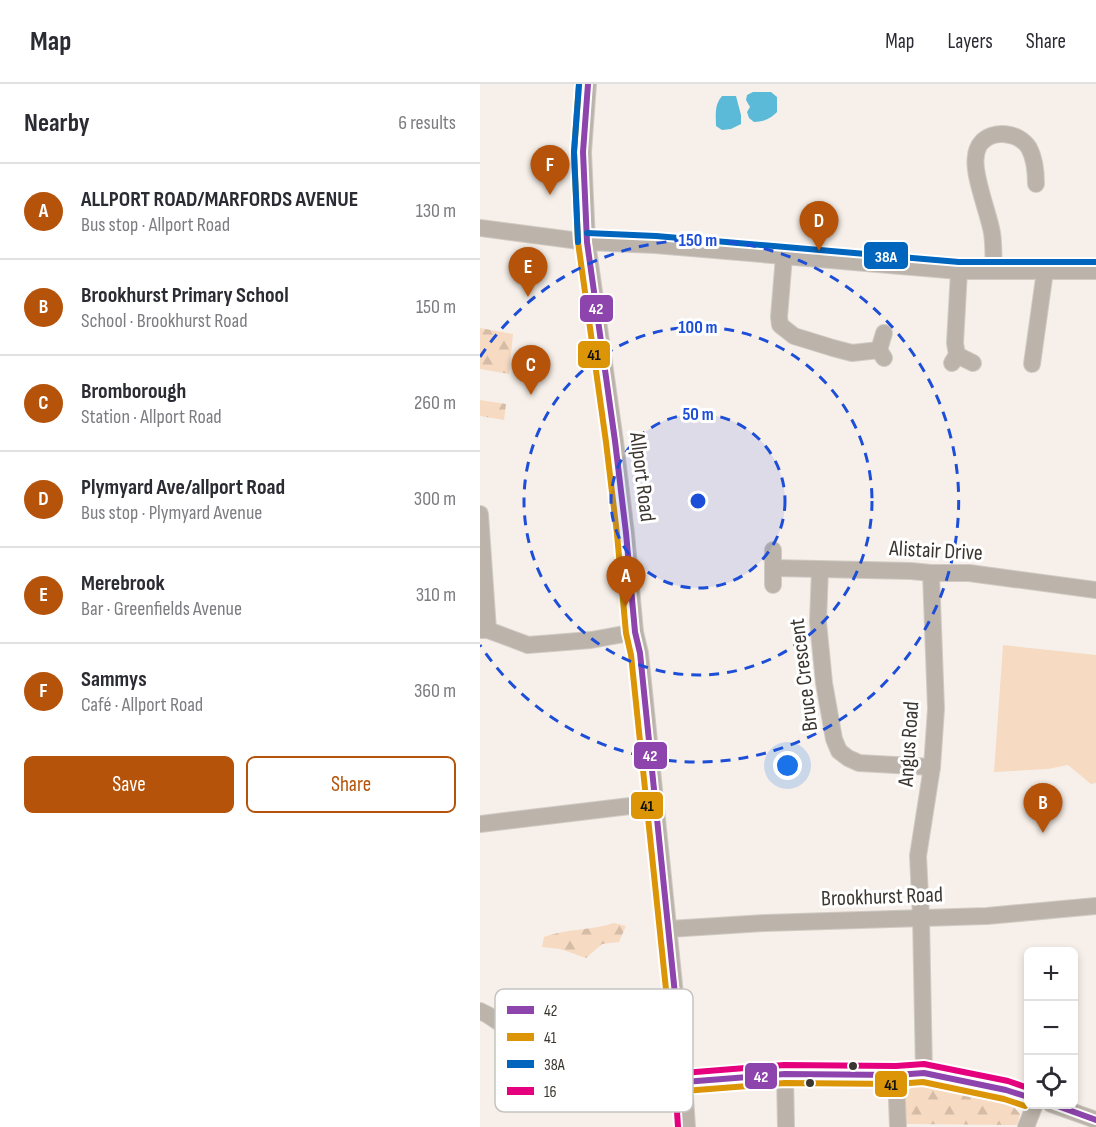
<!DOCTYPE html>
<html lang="en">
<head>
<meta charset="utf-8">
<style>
	body { margin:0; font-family:"Sofia Sans Condensed",sans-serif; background:#f2f2f3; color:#2b2b33 }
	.controls { position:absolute; right:18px; bottom:18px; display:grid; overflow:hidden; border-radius:9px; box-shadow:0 3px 9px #0003 }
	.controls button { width:54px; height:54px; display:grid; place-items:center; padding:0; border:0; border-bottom:2px solid #e1e1e2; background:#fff; color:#2b2b33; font:30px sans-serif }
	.you { position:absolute; left:308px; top:682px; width:21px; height:21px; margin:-15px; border:4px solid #fff; border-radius:50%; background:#1a73e8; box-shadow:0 0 0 9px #1a73e833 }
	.badge { display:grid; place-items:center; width:39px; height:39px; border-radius:50%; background:#b45309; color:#fff; font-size:20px; font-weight:700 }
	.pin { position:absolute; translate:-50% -50px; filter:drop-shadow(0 2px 3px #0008) }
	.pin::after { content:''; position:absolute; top:32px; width:21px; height:18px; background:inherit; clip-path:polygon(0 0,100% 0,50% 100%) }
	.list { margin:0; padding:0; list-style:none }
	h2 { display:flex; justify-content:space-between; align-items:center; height:78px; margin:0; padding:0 24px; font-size:26px }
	h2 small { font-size:20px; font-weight:400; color:#7c7c81 }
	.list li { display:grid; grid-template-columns:39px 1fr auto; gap:18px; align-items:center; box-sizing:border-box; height:96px; padding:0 24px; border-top:2px solid #e1e1e2 }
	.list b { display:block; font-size:22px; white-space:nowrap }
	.list p { margin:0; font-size:20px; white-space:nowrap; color:#7c7c81 }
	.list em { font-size:20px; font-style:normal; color:#7c7c81 }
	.actions { display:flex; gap:12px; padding:18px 24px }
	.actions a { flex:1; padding:14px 0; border:2px solid #b45309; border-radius:9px; text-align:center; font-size:21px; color:#b45309 }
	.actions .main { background:#b45309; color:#fff }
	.icon { flex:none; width:33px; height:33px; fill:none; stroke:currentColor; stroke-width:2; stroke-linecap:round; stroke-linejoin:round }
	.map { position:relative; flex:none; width:616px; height:1043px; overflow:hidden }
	header { display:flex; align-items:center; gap:36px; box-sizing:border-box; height:84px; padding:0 30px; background:#fff; border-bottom:2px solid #e1e1e2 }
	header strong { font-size:28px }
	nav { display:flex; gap:33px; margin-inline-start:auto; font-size:21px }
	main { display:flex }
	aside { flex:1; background:#fff }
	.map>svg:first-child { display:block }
	.forest { fill:url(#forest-firs) }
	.pitch { fill:#f6dac2 }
	.water { fill:#5abad8 }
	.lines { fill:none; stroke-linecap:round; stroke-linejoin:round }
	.minor-casing { stroke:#d1cbc6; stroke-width:18 }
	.minor { stroke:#bcb4aa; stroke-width:16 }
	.bus-1-casing { stroke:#fff; stroke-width:10 }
	.bus-2-casing { stroke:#fff; stroke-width:10 }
	.bus-3-casing { stroke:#fff; stroke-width:10 }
	.bus-4-casing { stroke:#fff; stroke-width:10 }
	.bus-1 { stroke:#8e44ad; stroke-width:6 }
	.bus-2 { stroke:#db9507; stroke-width:6 }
	.bus-3 { stroke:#0065bd; stroke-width:6 }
	.bus-4 { stroke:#e5007d; stroke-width:6 }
	.ring { fill:none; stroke:#1d4ed8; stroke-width:3; stroke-dasharray:10 8 }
	.bus-dot { fill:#3c3630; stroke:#fff; stroke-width:2 }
	.labels { text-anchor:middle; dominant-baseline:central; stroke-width:6; stroke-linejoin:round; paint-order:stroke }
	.street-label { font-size:22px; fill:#3c3630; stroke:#fff }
	.key { fill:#fff; stroke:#c4c3c1; stroke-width:1.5 }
	.key-label { font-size:16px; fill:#3c3630 }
	.centre { fill:#1d4ed8; stroke:#fff; stroke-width:3 }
	.ring-label { font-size:18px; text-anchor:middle; font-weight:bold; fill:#1d4ed8; stroke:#fff; stroke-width:6; stroke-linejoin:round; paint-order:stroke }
	.line-badge { stroke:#fff; stroke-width:2 }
	.badge-label { font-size:16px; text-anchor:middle; font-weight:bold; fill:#fff }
	.pale-badge-label { font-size:16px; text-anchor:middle; font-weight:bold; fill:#111 }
</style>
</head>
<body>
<header>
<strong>Map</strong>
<nav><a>Map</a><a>Layers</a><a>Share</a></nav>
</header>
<main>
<aside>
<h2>Nearby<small>6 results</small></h2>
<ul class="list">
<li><span class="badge">A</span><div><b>ALLPORT ROAD/MARFORDS AVENUE</b><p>Bus stop · Allport Road</p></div><em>130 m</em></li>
<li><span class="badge">B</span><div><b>Brookhurst Primary School</b><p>School · Brookhurst Road</p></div><em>150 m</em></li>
<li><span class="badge">C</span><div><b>Bromborough</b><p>Station · Allport Road</p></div><em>260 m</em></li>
<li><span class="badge">D</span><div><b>Plymyard Ave/allport Road</b><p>Bus stop · Plymyard Avenue</p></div><em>300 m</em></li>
<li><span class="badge">E</span><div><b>Merebrook</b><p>Bar · Greenfields Avenue</p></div><em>310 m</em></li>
<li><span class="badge">F</span><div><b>Sammys</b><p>Café · Allport Road</p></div><em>360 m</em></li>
</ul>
<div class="actions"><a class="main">Save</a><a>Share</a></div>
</aside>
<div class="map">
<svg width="616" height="1043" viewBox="0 0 616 1043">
	<defs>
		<pattern id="forest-firs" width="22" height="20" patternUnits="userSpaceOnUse" patternTransform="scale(1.5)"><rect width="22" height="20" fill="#f6dac2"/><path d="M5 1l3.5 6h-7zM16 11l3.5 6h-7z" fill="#d4bca7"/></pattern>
	</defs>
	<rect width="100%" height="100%" fill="#f7f0ea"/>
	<!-- forest -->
	<g class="forest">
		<polygon points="0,244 33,250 29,290 0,285"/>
		<polygon points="0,316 26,320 24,336 0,332"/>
		<path d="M134,839l12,3 -7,16 -17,2 -16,14 -26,-9 -18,-2 2,-10c23,-9 47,-6 70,-14z"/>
		<path d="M436,1001l68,10 26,8 10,11 -3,11 -112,-1c-1,-17 -6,-29 11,-39z"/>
	</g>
	<!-- pitch -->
	<polygon class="pitch" points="523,561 616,571 616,699 611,700 588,681 568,685 514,688"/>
	<!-- water -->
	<g class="water">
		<path d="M273,8h18l6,5v15c-8,8 -13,9 -23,10l-5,-4 -2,-6 3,-5 -4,-7 1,-5z"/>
		<path d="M242,12h14l5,19v9l-10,5 -9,1 -6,-4c0,-11 -2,-21 6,-30z"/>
	</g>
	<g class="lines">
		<!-- minor casing -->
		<g class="minor-casing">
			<g id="minor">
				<polyline points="108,0 103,68 107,158 135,357 146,449 155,548 160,569 204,998 207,1043"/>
				<polyline points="0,144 107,158 175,161 479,187 616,187"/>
				<polyline points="304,172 299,233 300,241 314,252 353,264 372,269 399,266 404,274"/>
				<path d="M514,186c-1,-12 0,-25 -2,-37 -3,-19 -20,-60 -16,-77 0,-3 2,-10 5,-13 12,-14 38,-11 48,5 6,11 7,24 7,36"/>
				<polyline points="399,266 404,249"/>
				<polyline points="477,271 493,279"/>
				<polyline points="472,279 477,271 475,259 479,187"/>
				<polyline points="552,280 565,187"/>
				<polyline points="0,430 8,546"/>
				<polyline points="293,484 293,466"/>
				<polyline points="340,485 338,538 344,599 354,655 359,667 368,674 379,679 452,683"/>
				<polyline points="293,501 293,484 431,487 451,489 489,489 616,506"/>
				<polyline points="0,546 8,546 48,561 111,556 155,548"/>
				<polyline points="0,740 175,719"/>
				<polyline points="189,845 285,839 507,832 616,822"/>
				<polyline points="0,927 8,931 26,943 38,962 47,977 57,1019 70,1016"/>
				<polyline points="444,989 441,833 438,772 452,683 456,625 451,489"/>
				<polyline points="305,990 306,1043"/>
				<polyline points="416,991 418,1043"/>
				<polyline points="204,998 305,990 416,991 444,989 526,1006 548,1013"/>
				<polyline points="571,1020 616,1036"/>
				<polyline points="546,1043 555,1020"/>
			</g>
		</g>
		<!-- minor -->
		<use href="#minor" class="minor"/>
		<!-- bus-1 casing -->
		<g class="bus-1-casing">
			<g id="bus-1">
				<polyline points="108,0 103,68 107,158 135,357 146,449 155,548 160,569 204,998 305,990 416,991 444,989 526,1006 548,1013"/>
				<polyline points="572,1020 616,1036"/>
			</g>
		</g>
		<!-- bus-2 casing -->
		<g class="bus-2-casing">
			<polyline id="bus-2" points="99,0 94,68 98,158 126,358 137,450 146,549 151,571 196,1001 199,1005 204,1007 305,999 416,1000 443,998 524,1015 545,1022"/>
		</g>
		<!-- bus-3 casing -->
		<g class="bus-3-casing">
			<g id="bus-3">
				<polyline points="107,149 176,152 479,178 616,178"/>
				<polyline points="98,158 94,68 99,0"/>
			</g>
		</g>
		<!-- bus-4 casing -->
		<g class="bus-4-casing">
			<polyline id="bus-4" points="198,1043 195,997 198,991 203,989 304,981 416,982 444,980 528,997 548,1004"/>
		</g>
		<!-- bus-1 -->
		<use href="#bus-1" class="bus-1"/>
		<!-- bus-2 -->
		<use href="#bus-2" class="bus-2"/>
		<!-- bus-3 -->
		<use href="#bus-3" class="bus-3"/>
		<!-- bus-4 -->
		<use href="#bus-4" class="bus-4"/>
	</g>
	<!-- distance rings -->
	<circle cx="218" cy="417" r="87" fill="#1d4ed8" fill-opacity=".12"/>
	<g class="ring">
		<circle cx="218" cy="417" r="87"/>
		<circle cx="218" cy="417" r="174"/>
		<path d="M0 273A261 261 0 1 1 0 561"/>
	</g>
	<!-- markers -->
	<g class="bus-dot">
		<circle cx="373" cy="982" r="5"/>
		<circle cx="330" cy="999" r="5"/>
	</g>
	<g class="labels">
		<!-- street labels -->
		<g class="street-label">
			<text transform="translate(162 393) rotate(83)">Allport Road</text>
			<text transform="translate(456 467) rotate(3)">Alistair Drive</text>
			<text transform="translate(324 591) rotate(-97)">Bruce Crescent</text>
			<text transform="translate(429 660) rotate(-86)">Angus Road</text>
			<text transform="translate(402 813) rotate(-2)">Brookhurst Road</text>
		</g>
	</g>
	<!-- legend -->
	<rect x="15" y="905" width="198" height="123" rx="9" class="key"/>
	<rect x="27" y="922" width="27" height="8" fill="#8e44ad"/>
	<rect x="27" y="949" width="27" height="8" fill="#db9507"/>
	<rect x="27" y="976" width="27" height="8" fill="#0065bd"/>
	<rect x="27" y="1003" width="27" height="8" fill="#e5007d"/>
	<g class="key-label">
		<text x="64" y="932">42</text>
		<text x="64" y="959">41</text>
		<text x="64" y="986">38A</text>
		<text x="64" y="1013">16</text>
	</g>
	<circle cx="218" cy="417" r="9" class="centre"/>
	<g class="ring-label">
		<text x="218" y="162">150 m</text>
		<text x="218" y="249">100 m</text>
		<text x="218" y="336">50 m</text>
	</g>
	<g class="line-badge">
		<rect x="383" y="157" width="46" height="29" rx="6" fill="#0065bd"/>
		<rect x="99" y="210" width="35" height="29" rx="6" fill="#8e44ad"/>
		<rect x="97" y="256" width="34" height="29" rx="6" fill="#db9507"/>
		<rect x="153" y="657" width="35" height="29" rx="6" fill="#8e44ad"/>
		<rect x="150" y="707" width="34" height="29" rx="6" fill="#db9507"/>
		<rect x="264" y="978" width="34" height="28" rx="6" fill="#8e44ad"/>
		<rect x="394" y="986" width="34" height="28" rx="6" fill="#db9507"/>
	</g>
	<g class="badge-label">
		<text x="406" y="178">38A</text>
		<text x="116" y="230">42</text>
		<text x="170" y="677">42</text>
		<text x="281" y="998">42</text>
	</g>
	<g class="pale-badge-label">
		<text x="114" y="276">41</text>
		<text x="167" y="727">41</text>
		<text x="411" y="1006">41</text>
	</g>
</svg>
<div class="controls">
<button>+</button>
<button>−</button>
<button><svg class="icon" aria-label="locate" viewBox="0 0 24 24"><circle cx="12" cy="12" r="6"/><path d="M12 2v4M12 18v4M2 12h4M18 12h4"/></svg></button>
</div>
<div class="you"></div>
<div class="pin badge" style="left:146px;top:522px">A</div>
<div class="pin badge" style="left:563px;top:749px">B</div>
<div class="pin badge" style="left:51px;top:311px">C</div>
<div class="pin badge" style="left:339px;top:167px">D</div>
<div class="pin badge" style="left:48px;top:213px">E</div>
<div class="pin badge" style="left:70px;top:111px">F</div>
</div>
</main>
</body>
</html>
